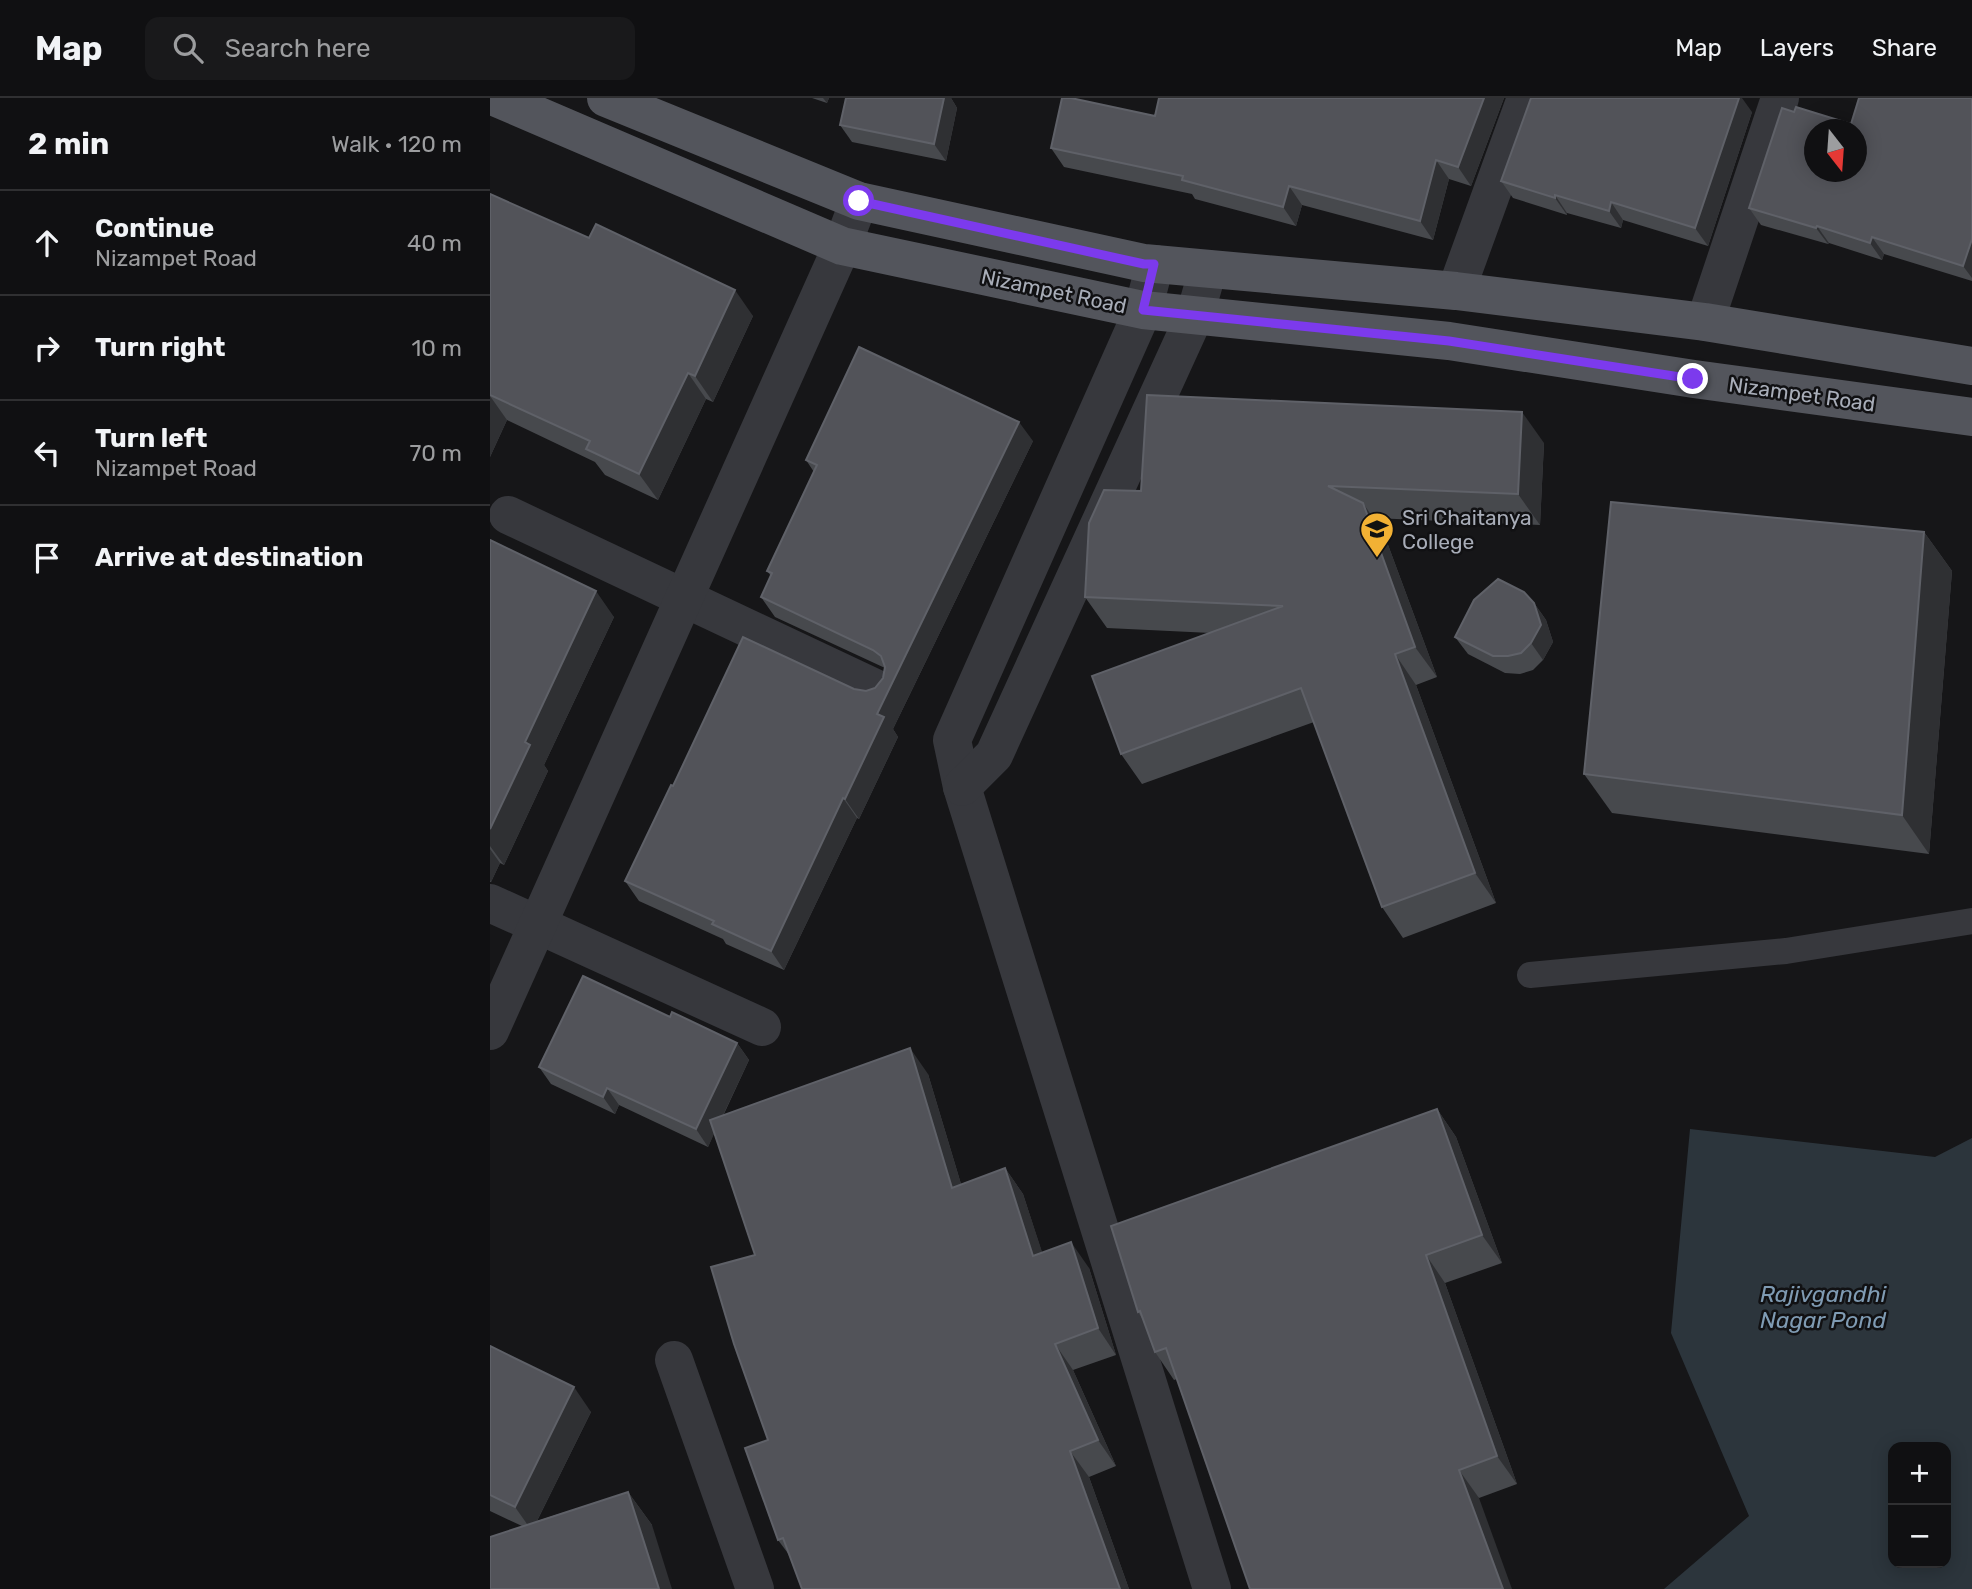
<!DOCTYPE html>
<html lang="en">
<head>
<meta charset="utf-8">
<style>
	body { margin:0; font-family:Rubik,sans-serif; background:#19191b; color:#f1f3f6 }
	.controls { position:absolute; right:21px; bottom:21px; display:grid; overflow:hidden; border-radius:14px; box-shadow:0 4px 18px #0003 }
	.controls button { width:63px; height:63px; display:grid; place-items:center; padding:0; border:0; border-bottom:2px solid #303032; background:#101012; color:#f1f3f6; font:35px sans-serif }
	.compass { position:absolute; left:1314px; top:21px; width:63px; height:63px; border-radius:50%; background:#101012; box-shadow:0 4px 18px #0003; rotate:163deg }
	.stop { position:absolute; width:21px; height:21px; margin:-16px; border:5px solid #7c3aed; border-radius:50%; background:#fff }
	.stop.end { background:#7c3aed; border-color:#fff; box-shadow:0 2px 7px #0008 }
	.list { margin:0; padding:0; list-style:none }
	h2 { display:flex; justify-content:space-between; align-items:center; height:91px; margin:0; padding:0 28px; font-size:30px }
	h2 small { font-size:23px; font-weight:400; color:#9c9d9f }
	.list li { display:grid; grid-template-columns:46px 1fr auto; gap:21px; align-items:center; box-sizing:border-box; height:105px; padding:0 28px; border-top:2px solid #303032 }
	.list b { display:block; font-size:26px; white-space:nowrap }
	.list p { margin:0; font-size:23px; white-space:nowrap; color:#9c9d9f }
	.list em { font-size:23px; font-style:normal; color:#9c9d9f }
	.icon { flex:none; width:38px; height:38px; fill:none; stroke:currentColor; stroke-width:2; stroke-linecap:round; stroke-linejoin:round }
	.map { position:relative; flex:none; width:1482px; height:1491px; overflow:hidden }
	header { display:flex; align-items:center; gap:42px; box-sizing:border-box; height:98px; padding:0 35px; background:#101012; border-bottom:2px solid #303032 }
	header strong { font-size:33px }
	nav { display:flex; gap:38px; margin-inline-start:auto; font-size:24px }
	.search { width:490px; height:63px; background:#19191b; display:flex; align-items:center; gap:18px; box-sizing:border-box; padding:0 24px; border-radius:14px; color:#9c9d9f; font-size:26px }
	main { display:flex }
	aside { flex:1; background:#101012 }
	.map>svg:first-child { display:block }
	.water { fill:#2c353c; fill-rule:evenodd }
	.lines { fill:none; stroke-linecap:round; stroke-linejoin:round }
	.lane { stroke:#37383d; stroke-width:26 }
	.street { stroke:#37383d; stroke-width:38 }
	.primary { stroke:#53555c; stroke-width:38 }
	.wall { fill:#47494d }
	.shaded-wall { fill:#2f3033 }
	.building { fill:#525359; stroke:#5f6168; stroke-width:2; fill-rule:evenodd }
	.route { stroke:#7c3aed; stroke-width:9 }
	.labels { text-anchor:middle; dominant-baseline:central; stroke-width:5; stroke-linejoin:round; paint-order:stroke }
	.street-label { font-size:21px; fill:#a8adb8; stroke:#111113 }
	.poi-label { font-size:21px; fill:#a8adb8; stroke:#111113; text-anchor:start }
	.water-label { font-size:23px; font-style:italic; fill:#7f9bb3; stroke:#111113 }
</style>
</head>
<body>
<header>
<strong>Map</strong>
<div class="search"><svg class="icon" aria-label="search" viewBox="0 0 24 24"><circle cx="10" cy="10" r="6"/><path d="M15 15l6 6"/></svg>Search here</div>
<nav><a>Map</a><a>Layers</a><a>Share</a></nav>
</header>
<main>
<aside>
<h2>2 min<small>Walk · 120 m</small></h2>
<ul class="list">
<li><svg class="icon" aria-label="ahead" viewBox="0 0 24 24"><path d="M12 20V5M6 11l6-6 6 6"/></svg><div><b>Continue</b><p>Nizampet Road</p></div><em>40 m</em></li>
<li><svg class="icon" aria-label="right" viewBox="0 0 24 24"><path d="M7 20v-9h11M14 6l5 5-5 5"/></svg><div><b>Turn right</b></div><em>10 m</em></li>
<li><svg class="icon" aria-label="left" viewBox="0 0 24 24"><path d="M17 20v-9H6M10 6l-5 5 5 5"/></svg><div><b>Turn left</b><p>Nizampet Road</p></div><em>70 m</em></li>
<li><svg class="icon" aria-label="arrive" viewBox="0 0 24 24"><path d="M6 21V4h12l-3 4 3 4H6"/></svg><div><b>Arrive at destination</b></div></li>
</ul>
</aside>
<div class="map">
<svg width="1482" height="1491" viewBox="0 0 1482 1491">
	<rect width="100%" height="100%" fill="#161618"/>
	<!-- water -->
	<path class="water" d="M1200,1031l245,28 37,-19v451h-308l85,-73 -78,-183zM1403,1349h53v116h-53z"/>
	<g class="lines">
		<!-- lane -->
		<polyline class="lane" points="1040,877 1296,853 1482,823"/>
		<!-- street -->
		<g class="street">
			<polyline points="665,166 653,212 462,642 472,689 722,1491"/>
			<polyline points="966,193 1036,0"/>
			<polyline points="1215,224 1290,0"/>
			<polyline points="18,417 387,591"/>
			<polyline points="472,689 504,657 705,217 718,171"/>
			<polyline points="0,805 272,929"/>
			<polyline points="0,933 352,148 369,103"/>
			<polyline points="184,1262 265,1491"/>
		</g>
		<!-- primary -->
		<g class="primary">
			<polyline points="7,0 352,148 653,212 959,243 1204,281 1482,319"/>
			<polyline points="116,0 369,103 654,165 966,193 1215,224 1482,268"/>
		</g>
	</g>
	<!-- wall -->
	<g class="wall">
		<polygon points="322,0 339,0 337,5"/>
		<polygon points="356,0 461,0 467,10 456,63 362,44 350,27"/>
		<polygon points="1014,0 981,88 959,81 943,142 812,107 806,128 705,101 702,96 574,69 561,50 665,18"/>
		<polygon points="1482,0 1482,183 1394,156 1392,162 1339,145 1338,146 1271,127 1259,110 1304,14 1361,26"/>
		<polygon points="1262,14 1218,148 1133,122 1131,130 1077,115 1077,117 1023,100 1011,83"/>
		<polygon points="0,96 263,218 223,304 216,301 168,402 115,377 105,364 17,322 0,359"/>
		<polygon points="543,343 403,631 408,639 369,721 367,720 294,872 236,846 233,841 149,803 135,783 183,688 364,591 376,593 385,590 393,580 395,570 285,519 271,499 281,478 277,473 324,374 316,362"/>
		<polygon points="1054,345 1050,427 883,420 894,436 947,579 926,587 1006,805 913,840 892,809 824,624 652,686 631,656 721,535 617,530 595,499 651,393"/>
		<polygon points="1434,434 1462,473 1439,756 1122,715 1094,676"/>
		<polygon points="0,442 124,519 54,667 58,673 14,767 10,765 1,784 0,784"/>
		<polygon points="1044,505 1056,522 1063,544 1053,562 1043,572 1030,576 1015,575 978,556 965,539"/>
		<polygon points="180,919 247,945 259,962 233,1018 438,976 471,1086 515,1070 533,1096 552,1155 599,1170 626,1257 583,1272 626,1368 599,1379 639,1491 312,1491 300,1458 288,1442 278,1342 265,1157 224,1035 218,1049 129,1007 125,1016 61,986 49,969"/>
		<polygon points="947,1011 966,1039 1012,1165 955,1185 1027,1386 989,1400 687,1281 684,1282 665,1254 653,1222 648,1214"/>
		<polygon points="0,1248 101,1314 47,1423 138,1394 162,1427 32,1428 0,1413"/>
	</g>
	<!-- shaded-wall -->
	<g class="shaded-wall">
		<polygon points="333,0 339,0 337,5"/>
		<polygon points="454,0 461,0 467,10 456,63 444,46"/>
		<polygon points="994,0 1014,0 981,88 968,69"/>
		<polygon points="1249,0 1252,0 1262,14 1218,148 1205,130"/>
		<polygon points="946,62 959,81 943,142 930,123"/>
		<polygon points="799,88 812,107 806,128 793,109"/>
		<polygon points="1065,97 1077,115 1077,117 1065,100"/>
		<polygon points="1121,104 1133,122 1131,130 1119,113"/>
		<polygon points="1327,128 1339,145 1338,146 1326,130"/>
		<polygon points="1382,139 1394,156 1392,162 1380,145"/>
		<polygon points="1482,141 1482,180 1473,168"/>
		<polygon points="245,192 263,218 223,304 205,278"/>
		<polygon points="198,275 216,301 168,402 149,376"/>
		<polygon points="0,298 17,322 0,359"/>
		<polygon points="1032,314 1054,345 1050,427 1028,396"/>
		<polygon points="529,324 543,343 403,631 408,639 369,721 355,701 387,616"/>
		<polygon points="873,405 894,436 947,579 925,549"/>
		<polygon points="1434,434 1462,473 1439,756 1412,717"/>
		<polygon points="106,493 124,519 54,667 58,673 14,767 0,748 0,731 35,644"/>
		<polygon points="1044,505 1056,522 1063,544 1053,562 1041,545"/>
		<polygon points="905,556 926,587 1006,805 985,775"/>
		<polygon points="353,700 367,720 294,872 281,853"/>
		<polygon points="0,751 10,765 1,784 0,782"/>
		<polygon points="247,945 259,962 218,1049 206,1031"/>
		<polygon points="420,950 438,976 480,1116 462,1090"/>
		<polygon points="117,990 129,1007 125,1016 113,999"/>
		<polygon points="947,1011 966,1039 1012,1165 992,1137"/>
		<polygon points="515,1070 533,1096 562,1184 543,1158"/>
		<polygon points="581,1144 599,1170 626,1257 608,1230"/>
		<polygon points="936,1157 955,1185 1027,1386 1007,1358"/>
		<polygon points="565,1246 583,1272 626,1368 608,1342"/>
		<polygon points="84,1289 101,1314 42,1433 25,1409"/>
		<polygon points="580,1353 599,1379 639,1491 630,1491"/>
		<polygon points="969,1372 989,1400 1022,1491 1013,1491"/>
		<polygon points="138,1394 162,1427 182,1491 169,1491"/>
	</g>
	<!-- building -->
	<g class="building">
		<polygon points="356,0 454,0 444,46 350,27"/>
		<polygon points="572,0 581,0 665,18 669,0 994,0 968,69 946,62 930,123 799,88 793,109 692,82 693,78 561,50"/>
		<polygon points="1041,0 1249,0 1205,130 1121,104 1119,113 1065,97 1065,100 1011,83"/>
		<path d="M1369,0h113v141l-9,27 -91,-29 -2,6 -53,-17 -1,2 -67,-20 33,-100 12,4 2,-5 55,17zM1325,32h42v42h-42z"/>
		<polygon points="0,96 99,140 106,126 245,192 205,278 198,275 149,376 96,351 100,343 0,297"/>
		<polygon points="369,249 529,324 387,616 394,619 355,701 353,700 281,853 222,826 224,823 135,783 181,687 183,688 253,539 364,591 376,593 385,590 393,580 395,569 391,558 383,552 271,499 282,475 277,473 327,367 316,362"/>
		<polygon points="657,297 1032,314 1028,396 838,388 873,405 925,549 905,556 985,775 892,809 811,590 631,656 602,578 793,508 595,499 599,425 614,392 651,393"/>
		<polygon points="1121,404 1434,434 1412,717 1094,676"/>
		<polygon points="0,442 106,493 35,644 40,647 0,731"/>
		<polygon points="1008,481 1034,494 1044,505 1051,527 1041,545 1031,555 1018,558 1003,558 965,539 984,502"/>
		<polygon points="93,878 180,919 182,914 247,945 206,1031 117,990 113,999 49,969"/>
		<polygon points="420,950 462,1090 515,1070 543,1158 581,1144 608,1230 565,1246 608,1342 580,1353 630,1491 312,1491 293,1440 288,1442 255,1350 278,1342 244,1246 221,1169 265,1157 220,1022"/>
		<polygon points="947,1011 992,1137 936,1157 1007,1358 969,1372 1013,1491 760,1491 676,1250 665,1254 650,1213 648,1214 621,1128"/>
		<polygon points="0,1248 84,1289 25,1409 0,1397"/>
		<polygon points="138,1394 169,1491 0,1491 0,1439"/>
	</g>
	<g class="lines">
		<!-- route -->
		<polyline class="route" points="369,103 654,166 664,166 653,212 959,243 1203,281"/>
	</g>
	<!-- icons -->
	<defs>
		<g id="university-pin" transform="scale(1.75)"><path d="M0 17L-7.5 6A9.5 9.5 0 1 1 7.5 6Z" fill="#f2b134" stroke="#111113"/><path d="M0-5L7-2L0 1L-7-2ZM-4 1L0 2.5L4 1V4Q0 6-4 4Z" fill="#111"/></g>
	</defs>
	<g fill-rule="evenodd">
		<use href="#university-pin" x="887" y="431"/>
	</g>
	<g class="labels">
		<!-- street labels -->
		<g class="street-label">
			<text transform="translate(564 193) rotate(12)">Nizampet Road</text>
			<text transform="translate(1312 296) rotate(8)">Nizampet Road</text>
		</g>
		<!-- poi labels -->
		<g class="poi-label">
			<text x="912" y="419">Sri Chaitanya<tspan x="912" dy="24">College</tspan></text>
		</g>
		<!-- water labels -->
		<g class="water-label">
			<text x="1333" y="1196">Rajivgandhi<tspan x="1333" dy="26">Nagar Pond</tspan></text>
		</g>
	</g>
</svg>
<div class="controls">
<button>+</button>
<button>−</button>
</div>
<svg class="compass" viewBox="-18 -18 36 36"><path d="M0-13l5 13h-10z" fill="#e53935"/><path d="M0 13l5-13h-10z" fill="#9c9d9f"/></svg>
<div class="stop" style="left:369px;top:103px"></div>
<div class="stop end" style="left:1203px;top:281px"></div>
</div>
</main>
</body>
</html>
